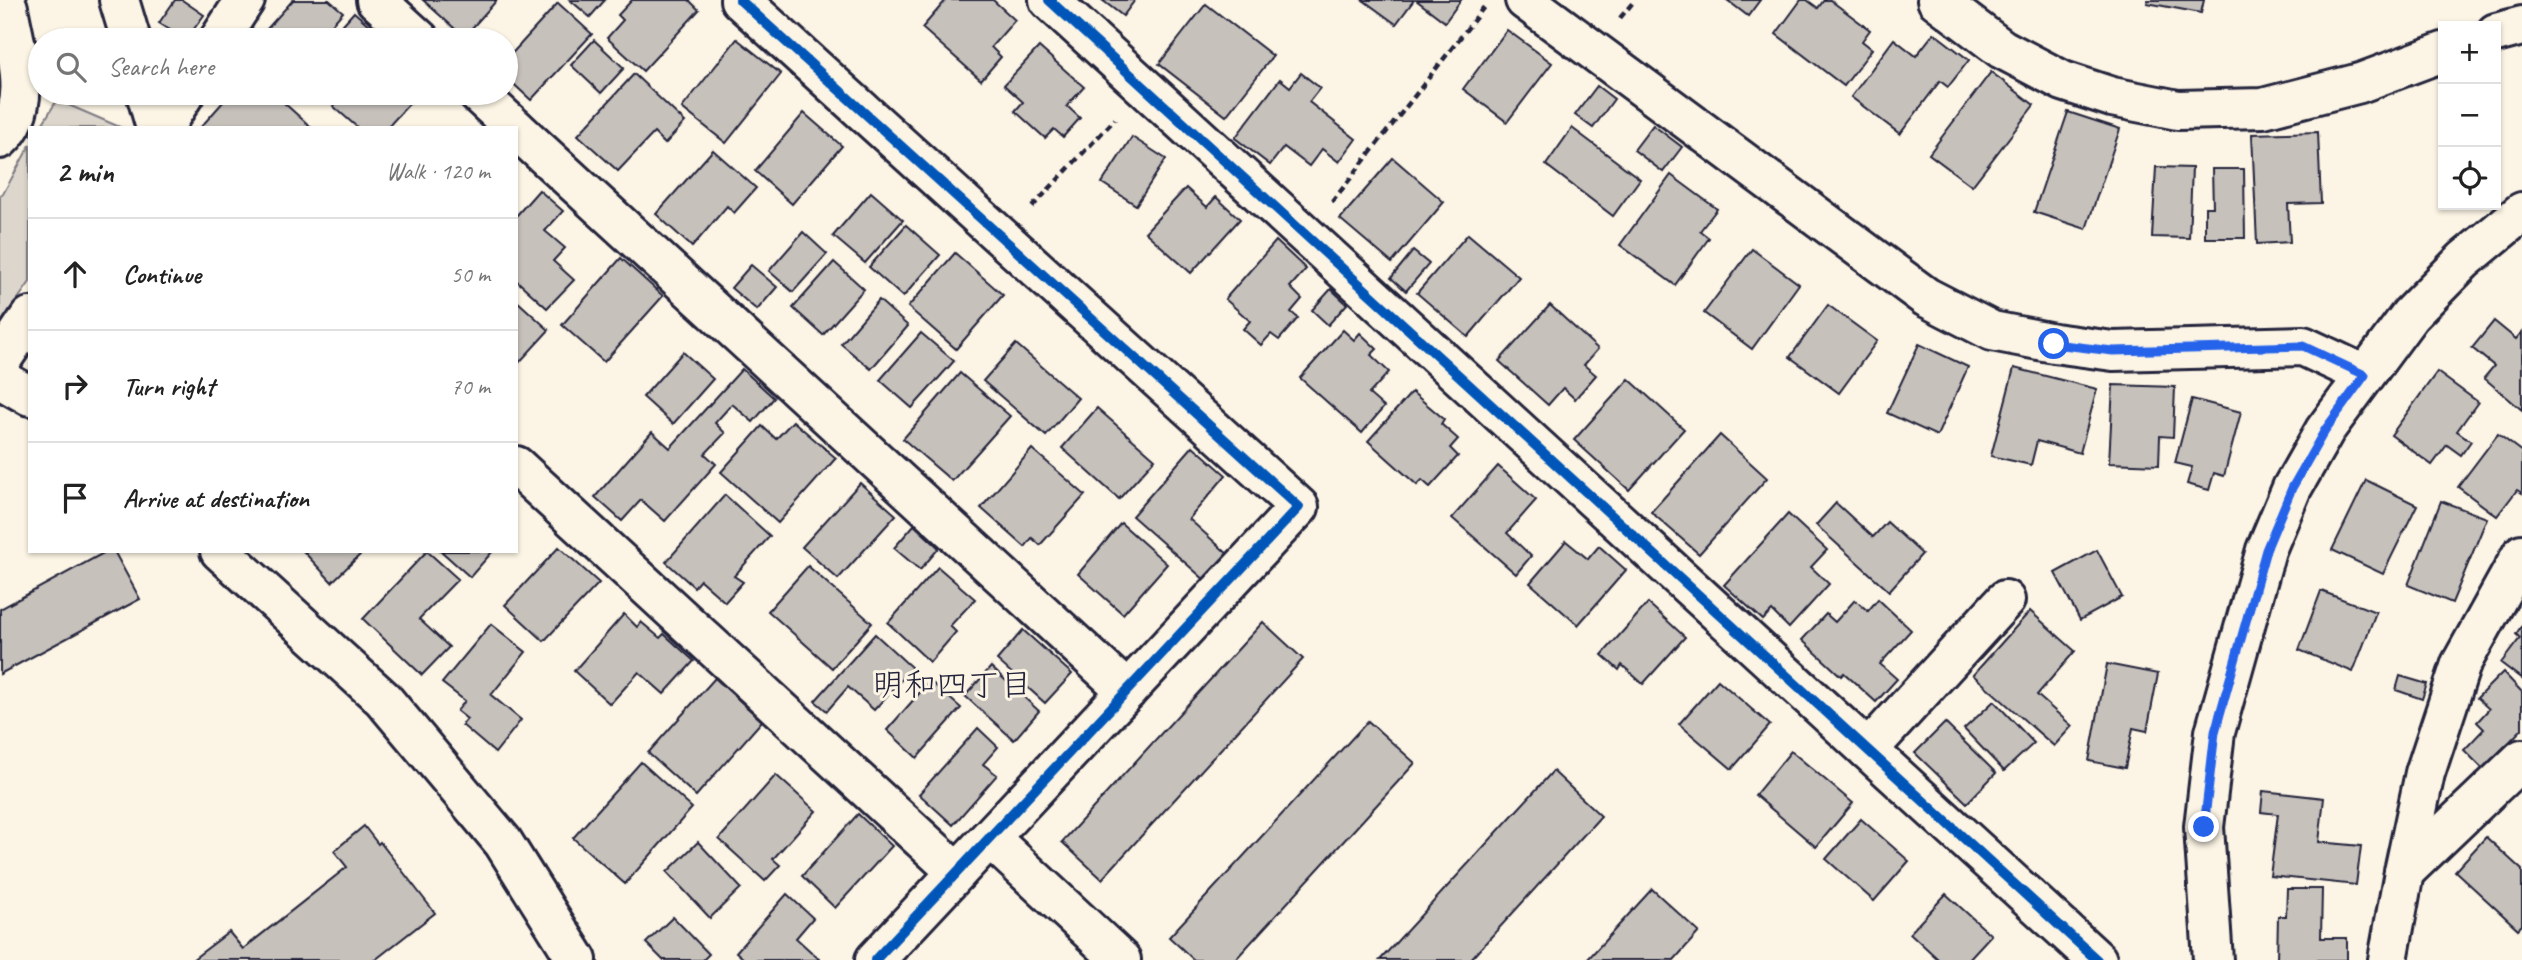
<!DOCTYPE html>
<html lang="en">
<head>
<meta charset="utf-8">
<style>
	body { margin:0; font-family:Caveat,"Klee One",sans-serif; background:#f6f6f6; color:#222 }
	.controls { position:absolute; right:21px; top:21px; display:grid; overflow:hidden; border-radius:0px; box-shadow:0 2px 5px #0004 }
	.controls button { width:63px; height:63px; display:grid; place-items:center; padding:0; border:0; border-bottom:2px solid #e0e0e0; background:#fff; color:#222; font:35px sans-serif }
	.stop { position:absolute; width:21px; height:21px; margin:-16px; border:5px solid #2563eb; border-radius:50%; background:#fff }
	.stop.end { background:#2563eb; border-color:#fff; box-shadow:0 2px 7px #0008 }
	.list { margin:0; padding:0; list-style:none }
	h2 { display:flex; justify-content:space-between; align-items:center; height:91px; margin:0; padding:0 28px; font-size:30px }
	h2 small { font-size:23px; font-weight:400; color:#767676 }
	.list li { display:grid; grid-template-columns:46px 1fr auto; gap:21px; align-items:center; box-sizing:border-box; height:112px; padding:0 28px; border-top:2px solid #e0e0e0 }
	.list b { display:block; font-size:26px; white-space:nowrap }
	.list em { font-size:23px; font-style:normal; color:#767676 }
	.icon { flex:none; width:38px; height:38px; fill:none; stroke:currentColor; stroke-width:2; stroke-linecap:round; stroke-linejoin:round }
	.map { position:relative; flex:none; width:2522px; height:960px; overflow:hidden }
	.search { position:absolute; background:#fff; box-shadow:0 2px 5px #0004; left:28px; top:28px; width:490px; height:77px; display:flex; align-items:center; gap:18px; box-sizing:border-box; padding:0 24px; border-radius:38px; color:#767676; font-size:26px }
	.panel { position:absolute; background:#fff; box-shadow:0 2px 5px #0004; left:28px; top:126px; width:490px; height:427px; border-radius:0px }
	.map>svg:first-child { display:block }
	.green { fill:#dcd6cc; stroke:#7f7c84; stroke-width:2 }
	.building { fill:#c6c1bb; stroke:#22223b; stroke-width:2 }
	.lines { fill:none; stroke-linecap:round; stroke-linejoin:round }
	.minor-casing { stroke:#22223b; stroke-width:44 }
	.path { stroke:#22223b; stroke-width:4.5; stroke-dasharray:7 5; stroke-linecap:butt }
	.minor { stroke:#fcf5e5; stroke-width:38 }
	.cycleway-casing { stroke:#fcf5e5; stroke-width:15 }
	.cycleway { stroke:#0057b8; stroke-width:10 }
	.route { stroke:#2563eb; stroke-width:9 }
	.labels { text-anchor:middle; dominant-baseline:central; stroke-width:6; stroke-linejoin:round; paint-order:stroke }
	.neighbourhood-label { font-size:32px; fill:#22223b; stroke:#fcf5e5 }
</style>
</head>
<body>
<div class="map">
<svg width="2522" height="960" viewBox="0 0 2522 960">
	<rect width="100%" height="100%" fill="#fcf5e5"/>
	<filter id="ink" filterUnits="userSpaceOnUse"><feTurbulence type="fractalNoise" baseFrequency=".0143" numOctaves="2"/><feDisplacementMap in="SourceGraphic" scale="14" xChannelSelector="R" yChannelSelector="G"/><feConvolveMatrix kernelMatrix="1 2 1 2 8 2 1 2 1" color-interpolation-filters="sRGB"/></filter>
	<g filter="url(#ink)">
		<!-- green -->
		<g class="green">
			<polygon points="57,100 122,128 40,128"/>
			<polygon points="30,145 30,282 0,324 0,195 3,194"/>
		</g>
		<!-- building -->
		<g class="building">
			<polygon points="175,0 182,0 204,15 186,40 159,23"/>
			<polygon points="293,0 329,0 343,12 318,40 257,40"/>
			<polygon points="423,0 497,0 464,37"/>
			<polygon points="570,0 605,0 590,17"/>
			<polygon points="632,0 689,0 699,10 643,71 607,38 623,20 618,15"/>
			<polygon points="946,0 993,0 1015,20 991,47 1001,57 981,80 922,28"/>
			<polygon points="1102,0 1135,0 1123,16"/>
			<polygon points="1363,0 1414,0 1396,24"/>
			<polygon points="1416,0 1461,0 1445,22"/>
			<polygon points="1727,0 1760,0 1748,16"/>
			<polygon points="1801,0 1807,0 1818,8 1824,0 1830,0 1870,30 1862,41 1872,49 1844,86 1776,34"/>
			<polygon points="2148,0 2204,0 2201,13 2147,3"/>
			<polygon points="558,3 592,34 531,100 506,77 506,60"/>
			<polygon points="1206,4 1273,56 1226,116 1159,64"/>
			<polygon points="354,12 378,33 371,40 345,40 336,32"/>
			<polygon points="1507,30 1552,63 1507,122 1463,89"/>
			<polygon points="1934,33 1969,60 1948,87 1940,81 1900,134 1851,97 1894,39 1916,56"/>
			<polygon points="737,39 781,74 726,143 682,108"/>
			<polygon points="594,40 624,68 601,93 571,65"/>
			<polygon points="1039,47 1084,87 1067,106 1080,118 1063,137 1054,129 1045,138 1015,111 1023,102 1004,85"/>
			<polygon points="1991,72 2034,105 1972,186 1929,154"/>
			<polygon points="1301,73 1320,88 1309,102 1356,139 1339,162 1322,149 1309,166 1284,147 1270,165 1235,138 1280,79 1290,87"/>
			<polygon points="634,74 685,122 665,144 654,133 618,171 578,135"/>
			<polygon points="1597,86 1614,99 1593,128 1575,115"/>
			<polygon points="231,93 273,93 312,128 200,128"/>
			<polygon points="345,93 419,93 387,128 358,128 333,106"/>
			<polygon points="2068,112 2120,129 2086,229 2034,212"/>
			<polygon points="804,113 842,146 792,204 755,171"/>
			<polygon points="1653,125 1682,147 1663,172 1634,150"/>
			<polygon points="1572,128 1640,179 1613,216 1546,165"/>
			<polygon points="2318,132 2321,203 2288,204 2290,242 2257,244 2252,134"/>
			<polygon points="1132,137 1166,159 1136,205 1102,183"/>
			<polygon points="713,150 756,188 734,213 727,206 692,247 656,214"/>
			<polygon points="1393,158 1444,202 1392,263 1340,219"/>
			<polygon points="2156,167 2192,168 2189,238 2152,237"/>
			<polygon points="2212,169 2244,169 2245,238 2205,238 2205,207 2213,207"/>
			<polygon points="1671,175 1717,209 1700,231 1709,238 1675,285 1620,245"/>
			<polygon points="1186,188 1207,207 1216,197 1240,219 1191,273 1145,232"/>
			<polygon points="539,190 563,211 545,231 565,248 553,261 574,280 547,308 516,280 516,216"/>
			<polygon points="871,192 903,220 865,263 833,236"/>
			<polygon points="906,225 940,255 903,297 869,267"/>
			<polygon points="803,232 827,254 793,292 769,271"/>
			<polygon points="1468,234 1519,277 1468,337 1417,293"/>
			<polygon points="1276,241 1306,269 1290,287 1302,299 1291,312 1298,318 1279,340 1271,334 1261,345 1243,329 1250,321 1225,299"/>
			<polygon points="1752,249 1799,284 1752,349 1704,313"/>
			<polygon points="1413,251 1429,264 1406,291 1391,278"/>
			<polygon points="955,253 1003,295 956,349 908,307"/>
			<polygon points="621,258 663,296 604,362 562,325"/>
			<polygon points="834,262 864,289 823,335 793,308"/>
			<polygon points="751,265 777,287 757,310 731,288"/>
			<polygon points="1331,289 1347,304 1328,325 1312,310"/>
			<polygon points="516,300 549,330 516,366"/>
			<polygon points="879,300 908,326 871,369 841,344"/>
			<polygon points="1550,305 1598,349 1584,365 1596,375 1575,399 1563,388 1548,405 1499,361"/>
			<polygon points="1828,305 1877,341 1839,393 1790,357"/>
			<polygon points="2494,321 2516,339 2522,332 2522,410 2484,378 2494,366 2472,348"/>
			<polygon points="1343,330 1354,340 1360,333 1377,349 1371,355 1389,372 1369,394 1384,407 1362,433 1300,378"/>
			<polygon points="921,333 954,361 912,408 880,380"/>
			<polygon points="1016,344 1078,398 1046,436 983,381"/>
			<polygon points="1919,344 1968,367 1937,436 1887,413"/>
			<polygon points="683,352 713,379 673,424 643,397"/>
			<polygon points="2014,368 2097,389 2080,453 2037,441 2031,465 1991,456"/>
			<polygon points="742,369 774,398 753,422 732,404 715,423 725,433 705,454 716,464 665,521 641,500 622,521 595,497 652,432 670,448"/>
			<polygon points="2437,372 2478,402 2457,431 2471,441 2461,455 2447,445 2432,465 2391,435"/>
			<polygon points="960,373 1010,416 952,481 903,439"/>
			<polygon points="1629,379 1684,429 1629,490 1574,440"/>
			<polygon points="2113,385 2175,387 2173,437 2160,436 2159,465 2109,463"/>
			<polygon points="1412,392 1444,419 1441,424 1458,439 1450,448 1458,456 1430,487 1422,480 1417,485 1368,441"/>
			<polygon points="2192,399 2241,412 2224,476 2214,473 2209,490 2187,484 2192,467 2175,463"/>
			<polygon points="1097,408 1155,459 1119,499 1062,448"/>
			<polygon points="793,421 836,458 778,523 721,472 762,426 776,439"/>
			<polygon points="2498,434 2522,452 2522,493 2517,490 2497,516 2458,487"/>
			<polygon points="1720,435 1767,478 1699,554 1651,512"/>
			<polygon points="1193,446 1226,475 1189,519 1229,555 1206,581 1132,516"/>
			<polygon points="1032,449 1085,495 1040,545 1032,538 1025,547 981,508"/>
			<polygon points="1498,466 1536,500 1507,533 1531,556 1516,574 1452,518"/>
			<polygon points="2366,480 2417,505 2383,574 2332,550"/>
			<polygon points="860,483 896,515 838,579 802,547"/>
			<polygon points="725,495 770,536 734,576 743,582 725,602 700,580 694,587 666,562"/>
			<polygon points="2441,501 2487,518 2452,603 2408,585"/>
			<polygon points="1836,503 1873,537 1887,522 1922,554 1889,591 1816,525"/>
			<polygon points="1788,514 1827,550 1811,567 1829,584 1789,628 1772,611 1763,620 1724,585"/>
			<polygon points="1121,523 1167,564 1123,614 1078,574"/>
			<polygon points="914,525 939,548 920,570 894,548"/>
			<polygon points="1566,541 1588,559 1599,546 1626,570 1578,625 1530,583"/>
			<polygon points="559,547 599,583 544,641 505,605"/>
			<polygon points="2097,550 2122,597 2080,620 2055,573"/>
			<polygon points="107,551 114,551 140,599 0,674 0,609"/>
			<polygon points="303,551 364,551 332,582"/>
			<polygon points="427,551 458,579 419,619 449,647 422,675 363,619"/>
			<polygon points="441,551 493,551 470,577"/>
			<polygon points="808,566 872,623 832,668 768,611"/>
			<polygon points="938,567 975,599 950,626 956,632 930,662 888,623"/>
			<polygon points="2321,591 2376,612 2353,672 2299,650"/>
			<polygon points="1878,599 1911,630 1880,664 1897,679 1876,702 1844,673 1841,676 1802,640 1826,614 1835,622 1855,600 1868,611"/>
			<polygon points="1648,603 1685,637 1643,684 1622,665 1619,670 1602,655"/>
			<polygon points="2030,611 2075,651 2037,695 2072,726 2054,746 1973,675"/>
			<polygon points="624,614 637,627 641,622 660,638 664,634 694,661 664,694 639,672 610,704 574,671"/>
			<polygon points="1263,622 1303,659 1102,879 1062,842"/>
			<polygon points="491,624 526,652 491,695 521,720 495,753 462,725 467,719 457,711 465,701 442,683"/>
			<polygon points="2522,625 2522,679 2501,663 2520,638 2516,634"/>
			<polygon points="1023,630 1072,674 1045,703 997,660"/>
			<polygon points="875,634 912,668 874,710 848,687 827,711 815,701"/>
			<polygon points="2107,664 2158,674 2147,731 2133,728 2125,768 2089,761"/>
			<polygon points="991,667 1039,711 1014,740 965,696"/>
			<polygon points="2503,672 2522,692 2522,729 2483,769 2464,750 2484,729 2477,722 2489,709 2477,698"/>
			<polygon points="2400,676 2427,684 2422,699 2396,690"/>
			<polygon points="715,678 762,721 696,796 648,753"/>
			<polygon points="1718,680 1770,725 1732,769 1679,724"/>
			<polygon points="930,681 961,708 917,758 887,730"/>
			<polygon points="1994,701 2034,743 2004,771 1964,729"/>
			<polygon points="1368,721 1415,763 1235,960 1194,960 1169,937"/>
			<polygon points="1945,723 1996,773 1967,803 1915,753"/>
			<polygon points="978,728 998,747 983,764 997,775 953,825 919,794"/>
			<polygon points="1791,751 1853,803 1816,847 1755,795"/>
			<polygon points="641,762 692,808 625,884 573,838"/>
			<polygon points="1553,771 1601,816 1470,960 1380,960"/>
			<polygon points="776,775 816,811 773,859 780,865 765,881 719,839"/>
			<polygon points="2263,791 2324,798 2319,842 2361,846 2356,885 2270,876 2278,814 2261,812"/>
			<polygon points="858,814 892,846 835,908 802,876"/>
			<polygon points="1861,819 1909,861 1874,901 1826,859"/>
			<polygon points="364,826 378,844 380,842 435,913 375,960 192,960 229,932 243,949 347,867 334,851"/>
			<polygon points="2486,837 2522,870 2522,925 2518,929 2455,871"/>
			<polygon points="698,842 741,888 710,918 667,872"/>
			<polygon points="1652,889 1699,932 1674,960 1587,960"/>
			<polygon points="2287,889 2322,889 2321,938 2347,938 2347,960 2277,960 2278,916 2286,916"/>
			<polygon points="787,894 813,918 796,938 820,960 745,960 736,952"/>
			<polygon points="1946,894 1991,935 1968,960 1939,960 1910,933"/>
			<polygon points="673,917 709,954 703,960 663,960 646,943"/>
		</g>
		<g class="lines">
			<!-- minor casing -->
			<g class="minor-casing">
				<g id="minor">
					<polyline points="119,0 131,40"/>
					<polyline points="376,0 420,40"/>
					<polyline points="740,0 1299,507 875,960"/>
					<polyline points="1049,0 2097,960"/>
					<polyline points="1525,0 1926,297 1992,331 2054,343 2113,351 2303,346 2365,375"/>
					<polyline points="1937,0 2002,49 2063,81 2112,97 2178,110 2263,108 2360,83 2443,52"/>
					<polyline points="2496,33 2522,26"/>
					<polyline points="219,40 245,0"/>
					<polyline points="146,93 156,128"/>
					<polyline points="477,93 515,128"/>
					<polyline points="163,128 185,93"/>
					<polyline points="516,129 1127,691"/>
					<path d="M0,139c36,-33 15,-90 8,-131l-3,-8"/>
					<polyline points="0,362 30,317"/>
					<polyline points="0,379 30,396"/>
					<polyline points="516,466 957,872"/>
					<polyline points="220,551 383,699 503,842 577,960"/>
					<polyline points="1868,750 2005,600"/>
					<polyline points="990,838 1121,960"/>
					<polyline points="2404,872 2522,759"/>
					<polyline points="2213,960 2204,827 2215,732 2266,550 2292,488 2325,430 2410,315 2464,260 2522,212"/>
					<polyline points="2388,960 2404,872 2425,773 2461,664 2522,554"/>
				</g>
			</g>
			<!-- path -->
			<g class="path">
				<polyline points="1620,18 1635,0"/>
				<polyline points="1332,202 1484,7"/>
				<polyline points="1032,207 1115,119"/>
			</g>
			<!-- minor -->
			<use href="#minor" class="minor"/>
			<!-- cycleway casing -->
			<g class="cycleway-casing">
				<g id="cycleway">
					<polyline points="740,0 1299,507 875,960"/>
					<polyline points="1049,0 2097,960"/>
				</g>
			</g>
			<!-- cycleway -->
			<use href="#cycleway" class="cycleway"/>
		</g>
	</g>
	<g class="lines" filter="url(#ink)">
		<!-- route -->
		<polyline class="route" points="2054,344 2113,351 2303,346 2365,375 2325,430 2292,488 2266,550 2215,732 2204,827"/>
	</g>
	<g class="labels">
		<!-- neighbourhood labels -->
		<g class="neighbourhood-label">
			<text x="952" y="684">明和四丁目</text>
		</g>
	</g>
</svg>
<div class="controls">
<button>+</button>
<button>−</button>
<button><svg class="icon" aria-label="locate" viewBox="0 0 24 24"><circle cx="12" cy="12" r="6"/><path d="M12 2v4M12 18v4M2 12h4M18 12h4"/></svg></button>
</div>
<div class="stop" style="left:2054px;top:344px"></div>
<div class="stop end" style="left:2204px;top:827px"></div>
<div class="search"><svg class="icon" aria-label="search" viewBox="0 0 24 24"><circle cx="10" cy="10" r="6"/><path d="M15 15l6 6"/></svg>Search here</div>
<section class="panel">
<h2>2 min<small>Walk · 120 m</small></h2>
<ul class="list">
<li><svg class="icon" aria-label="ahead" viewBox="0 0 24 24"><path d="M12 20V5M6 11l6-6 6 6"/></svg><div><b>Continue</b></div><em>50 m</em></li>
<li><svg class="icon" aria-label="right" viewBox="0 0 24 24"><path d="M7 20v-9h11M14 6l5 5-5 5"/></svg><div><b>Turn right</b></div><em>70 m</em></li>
<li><svg class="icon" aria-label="arrive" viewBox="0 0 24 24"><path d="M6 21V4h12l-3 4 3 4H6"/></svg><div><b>Arrive at destination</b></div></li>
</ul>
</section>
</div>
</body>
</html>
